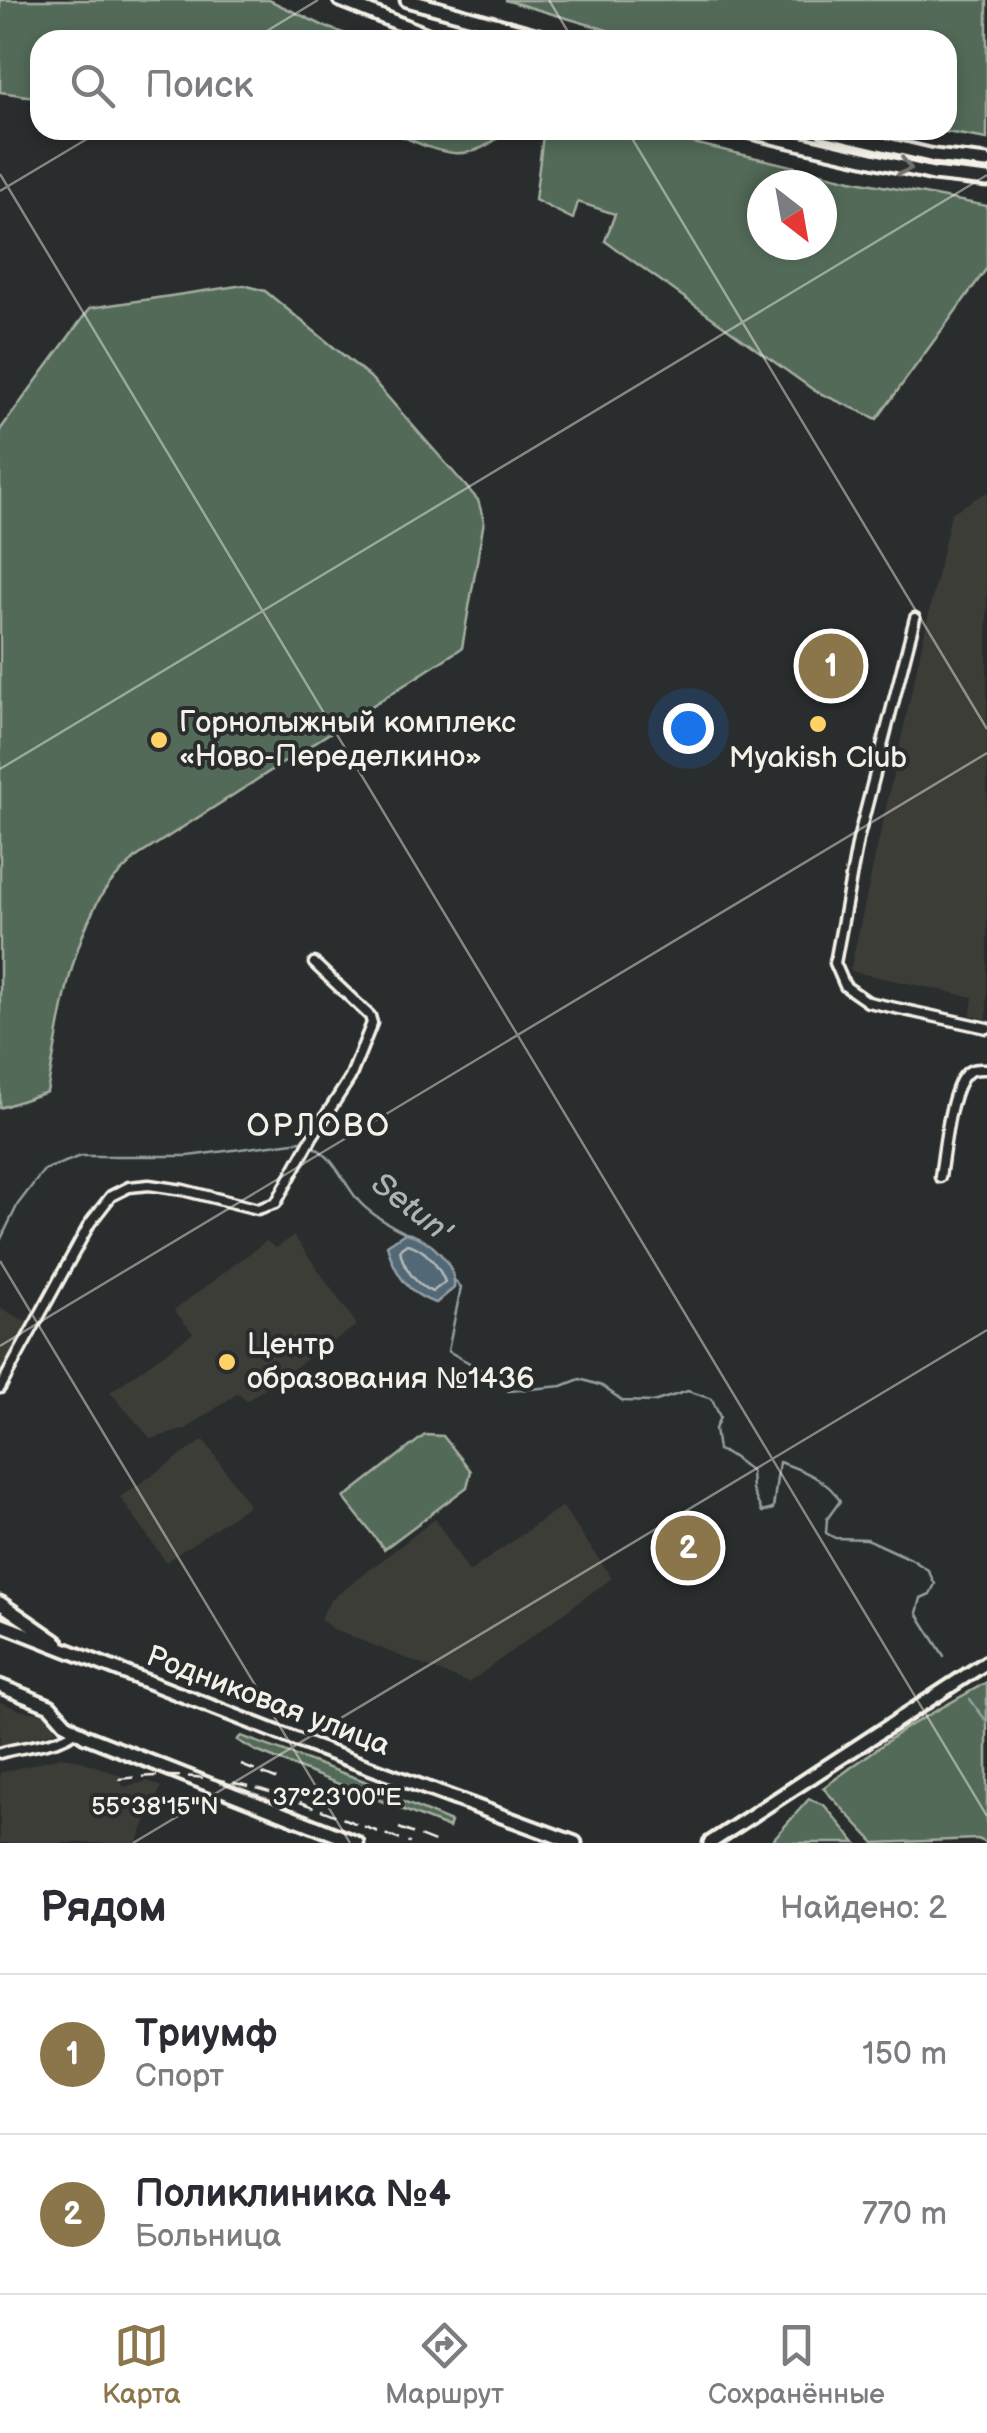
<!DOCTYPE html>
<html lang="ru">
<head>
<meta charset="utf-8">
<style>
	body { margin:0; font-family:"Balsamiq Sans",sans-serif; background:#f2f2f3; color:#2b2b33 }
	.compass { position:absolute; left:747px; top:170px; width:90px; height:90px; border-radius:50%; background:#fff; box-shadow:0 5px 15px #0003; rotate:149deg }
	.you { position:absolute; left:688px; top:728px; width:35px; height:35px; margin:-25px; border:8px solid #fff; border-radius:50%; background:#1a73e8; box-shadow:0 0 0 15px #1a73e833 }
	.badge { display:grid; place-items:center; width:65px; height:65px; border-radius:50%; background:#8a764a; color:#fff; font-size:32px; font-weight:700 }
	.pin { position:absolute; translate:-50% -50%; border:5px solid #fff; box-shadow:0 2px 10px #0006 }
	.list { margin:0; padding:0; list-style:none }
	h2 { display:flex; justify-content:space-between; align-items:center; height:130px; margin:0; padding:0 40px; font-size:42px }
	h2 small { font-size:32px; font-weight:400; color:#7c7c81 }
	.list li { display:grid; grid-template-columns:65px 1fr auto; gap:30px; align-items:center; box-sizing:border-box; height:160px; padding:0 40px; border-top:2px solid #e1e1e2 }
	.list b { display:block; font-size:38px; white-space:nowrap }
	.list p { margin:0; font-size:32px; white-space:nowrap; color:#7c7c81 }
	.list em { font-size:32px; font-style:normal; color:#7c7c81 }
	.icon { flex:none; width:55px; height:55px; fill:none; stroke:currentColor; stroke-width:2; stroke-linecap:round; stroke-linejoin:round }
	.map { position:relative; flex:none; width:987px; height:1843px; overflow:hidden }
	.search { position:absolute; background:#fff; box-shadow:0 5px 15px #0003; left:30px; right:30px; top:30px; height:110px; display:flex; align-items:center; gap:25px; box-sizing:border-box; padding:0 35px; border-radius:30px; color:#7c7c81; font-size:38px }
	.sheet { height:450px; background:#fff }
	nav { display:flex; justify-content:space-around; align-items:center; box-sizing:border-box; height:140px; border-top:2px solid #e1e1e2; background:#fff; font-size:28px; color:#7c7c81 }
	nav a { display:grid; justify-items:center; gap:5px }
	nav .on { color:#8a764a }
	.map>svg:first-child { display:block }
	.built { fill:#3d3c38 }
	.green { fill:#536b58; stroke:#a4aea0; stroke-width:2.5; fill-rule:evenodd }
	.water { fill:#526876; stroke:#939fa4; stroke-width:2.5 }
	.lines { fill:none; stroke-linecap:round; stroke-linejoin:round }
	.shore { stroke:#b3baba; stroke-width:2.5 }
	.stream { stroke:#939fa4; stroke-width:2.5 }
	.street-casing { stroke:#f4f1e8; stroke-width:15 }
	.secondary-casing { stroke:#f4f1e8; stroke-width:19 }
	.street { stroke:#2a2d2e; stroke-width:8 }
	.secondary { stroke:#2a2d2e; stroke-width:11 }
	.rail { stroke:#f4f1e8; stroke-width:2.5; stroke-dasharray:15 8; stroke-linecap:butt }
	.oneway { stroke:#71726f }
	.ticks { fill:none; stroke:#f4f1e8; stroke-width:2.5; stroke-opacity:0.45 }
	.poi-dot { fill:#ffd166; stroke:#2a2d2e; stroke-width:4 }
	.labels { text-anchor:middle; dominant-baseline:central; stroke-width:8; stroke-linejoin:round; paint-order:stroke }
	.poi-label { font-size:30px; fill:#f4f1e8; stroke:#2a2d2e; text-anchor:start }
	.street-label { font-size:30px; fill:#f4f1e8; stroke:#2a2d2e }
	.neighbourhood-label { font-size:32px; letter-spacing:2.5px; fill:#f4f1e8; stroke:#2a2d2e }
	.water-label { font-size:32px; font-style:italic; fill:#abb3b5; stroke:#2a2d2e }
	.ticks-label { font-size:25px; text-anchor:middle; fill:#f4f1e8; stroke:#2a2d2e; stroke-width:8; stroke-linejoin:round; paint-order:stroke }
</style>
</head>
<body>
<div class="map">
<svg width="987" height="1843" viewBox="0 0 987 1843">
	<rect width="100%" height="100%" fill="#2a2d2e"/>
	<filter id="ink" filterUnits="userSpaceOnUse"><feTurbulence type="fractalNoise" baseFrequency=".01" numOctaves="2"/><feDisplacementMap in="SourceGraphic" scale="20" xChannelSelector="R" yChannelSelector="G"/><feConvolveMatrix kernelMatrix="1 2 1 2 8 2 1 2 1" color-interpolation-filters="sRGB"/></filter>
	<g filter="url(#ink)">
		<!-- built -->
		<g class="built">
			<polygon points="987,492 987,1019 971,1015 973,997 850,971 951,513"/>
			<polygon points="294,1236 357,1325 246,1401 238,1393 186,1429 151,1439 110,1392 193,1333 174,1310 266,1241 276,1248"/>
			<polygon points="0,1308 33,1325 0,1383"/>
			<polygon points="204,1440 249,1505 166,1562 120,1497"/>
			<polygon points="562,1506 612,1578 468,1683 335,1630 320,1619 331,1600 435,1519 469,1572"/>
			<polygon points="0,1702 22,1711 51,1714 56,1731 0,1745"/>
			<polygon points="60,1757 76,1759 122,1776 119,1780 124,1787 148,1781 161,1787 137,1843 0,1843 0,1773"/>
		</g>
		<!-- green -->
		<g class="green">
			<polygon points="0,0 269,0 326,27 363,40 40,40 40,98 0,92"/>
			<polygon points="505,0 987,0 987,139 934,130 947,130 947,40 641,40"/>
			<path d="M387,130h120c-43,41 -73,19 -120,0z"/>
			<path d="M527,130h111l213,50 136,26v62l-110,151 -62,-28 -210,-150 10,-27 -37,-12 -5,17 -38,-19 8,-65zM762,185h60v60h-60z"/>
			<path d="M244,285l21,6 105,86 108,123 6,21 -22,127 -324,208c-13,12 -28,25 -37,40 -34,59 -41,130 -54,196l-47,16v-678l90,-122z"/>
			<polygon points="425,1435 443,1436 471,1471 467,1487 384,1549 344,1498"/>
			<polygon points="987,1682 987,1843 978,1839 875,1843 823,1788 904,1729"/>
			<polygon points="241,1736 370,1783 396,1799 451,1822 449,1828 256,1751 237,1740"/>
			<polygon points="809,1799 824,1805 856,1843 770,1843"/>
		</g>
		<!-- water -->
		<path class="water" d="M405,1233c23,3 52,31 49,55l-18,15c-28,-8 -42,-31 -49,-58z"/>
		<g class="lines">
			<!-- shore -->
			<path class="shore" d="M407,1244c17,3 32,22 38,38l-13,10c-16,-7 -30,-26 -32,-43z"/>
			<!-- stream -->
			<g class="stream">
				<path d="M0,1241l18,-37 26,-34 37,-14h107l113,-15c32,11 37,33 56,58 11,14 31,25 47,33"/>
				<path d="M454,1280l7,7 -13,64 27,15 34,25 53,-5 18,-7 22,7 21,15 30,1 35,-11 24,8 8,18 -5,12 3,21 15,7 18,14 1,19 10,22 11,-3 6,-47c21,7 50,18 61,39l-13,18 -1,14 9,5 32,1 44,20 17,11 7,14 -5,10 -9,4 -4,15 27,43"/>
				<polyline points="970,1699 987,1722"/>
			</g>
			<!-- street casing -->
			<g class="street-casing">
				<g id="street">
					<polyline points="915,618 858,840 835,963 845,986 868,1002 987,1028"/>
					<path d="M940,1177c4,-24 9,-84 25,-102 6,-7 13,-6 22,-6"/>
					<polyline points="0,1388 90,1223 111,1196 129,1187 149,1185 183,1190 258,1209 276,1203 312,1137 350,1078 372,1023 370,1016 314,963"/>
					<path d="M0,1753c22,-7 58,-8 75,-22"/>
				</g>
			</g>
			<!-- secondary casing -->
			<g class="secondary-casing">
				<g id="secondary">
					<polyline points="340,0 440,40"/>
					<polyline points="407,0 553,40"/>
					<polyline points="742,130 933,174 987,180"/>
					<polyline points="824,130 934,156 987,162"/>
					<polyline points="0,1603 58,1643"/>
					<polyline points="0,1624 312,1746 575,1843"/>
					<polyline points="0,1686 50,1706 65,1723 85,1736 357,1843"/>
					<polyline points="710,1843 987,1662"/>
				</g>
			</g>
			<!-- street -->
			<use href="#street" class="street"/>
			<!-- secondary -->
			<use href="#secondary" class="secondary"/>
			<!-- rail -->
			<g class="rail">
				<polyline points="241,1765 283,1782"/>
				<path d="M119,1779c121,-15 183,28 291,64"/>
				<polyline points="399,1828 437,1843"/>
			</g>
		</g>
		<!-- one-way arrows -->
		<defs><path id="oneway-chevron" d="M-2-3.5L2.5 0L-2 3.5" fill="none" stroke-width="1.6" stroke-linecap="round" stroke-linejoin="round" transform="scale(2.5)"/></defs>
		<use class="oneway" href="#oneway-chevron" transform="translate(905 167) rotate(13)"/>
	</g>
	<!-- ticks -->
	<path class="ticks" d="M549,0l24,40M252,40l66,-40M627,130l360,599M0,174l987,1642M0,191l102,-61M0,769l987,-594M0,1261l350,582M0,1346l987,-593M133,1843l854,-513"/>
	<!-- markers -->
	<g class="poi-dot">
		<circle cx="818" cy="724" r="10"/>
		<circle cx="159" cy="740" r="10"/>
		<circle cx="227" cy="1362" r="10"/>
	</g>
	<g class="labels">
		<!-- poi labels -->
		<g class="poi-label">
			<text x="179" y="723">Горнолыжный комплекс<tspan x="179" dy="34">«Ново-Переделкино»</tspan></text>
			<text x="818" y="758" text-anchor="middle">Myakish Club</text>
			<text x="247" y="1345">Центр<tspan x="247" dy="34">образования №1436</tspan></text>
		</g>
		<!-- street labels -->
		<g class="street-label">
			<text transform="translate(268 1701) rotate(21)">Родниковая улица</text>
		</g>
		<!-- neighbourhood labels -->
		<g class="neighbourhood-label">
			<text x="319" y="1126">ОРЛОВО</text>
		</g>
		<!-- water labels -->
		<g class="water-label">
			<text transform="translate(411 1208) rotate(38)">Setun'</text>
		</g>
	</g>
	<g class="ticks-label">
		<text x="337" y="1805">37°23'00"E</text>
		<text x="155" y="1814">55°38'15"N</text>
	</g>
</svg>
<svg class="compass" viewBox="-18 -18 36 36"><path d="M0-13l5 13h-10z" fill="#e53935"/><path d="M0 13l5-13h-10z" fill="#7c7c81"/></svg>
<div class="you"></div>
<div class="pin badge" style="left:831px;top:666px">1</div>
<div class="pin badge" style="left:688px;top:1548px">2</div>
<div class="search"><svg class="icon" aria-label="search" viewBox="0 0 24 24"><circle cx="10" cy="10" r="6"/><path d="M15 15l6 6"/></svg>Поиск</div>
</div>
<section class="sheet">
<h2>Рядом<small>Найдено: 2</small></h2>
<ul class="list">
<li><span class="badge">1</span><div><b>Триумф</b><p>Спорт</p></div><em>150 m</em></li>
<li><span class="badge">2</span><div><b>Поликлиника №4</b><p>Больница</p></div><em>770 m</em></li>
</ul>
</section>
<nav>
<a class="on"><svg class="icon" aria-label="map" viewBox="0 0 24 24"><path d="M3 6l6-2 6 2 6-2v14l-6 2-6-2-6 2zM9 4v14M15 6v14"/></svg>Карта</a>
<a><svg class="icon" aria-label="directions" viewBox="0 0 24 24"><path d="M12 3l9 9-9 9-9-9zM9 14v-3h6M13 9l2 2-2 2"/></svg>Маршрут</a>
<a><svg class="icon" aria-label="saved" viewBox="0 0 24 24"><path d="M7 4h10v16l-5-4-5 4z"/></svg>Сохранённые</a>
</nav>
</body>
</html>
